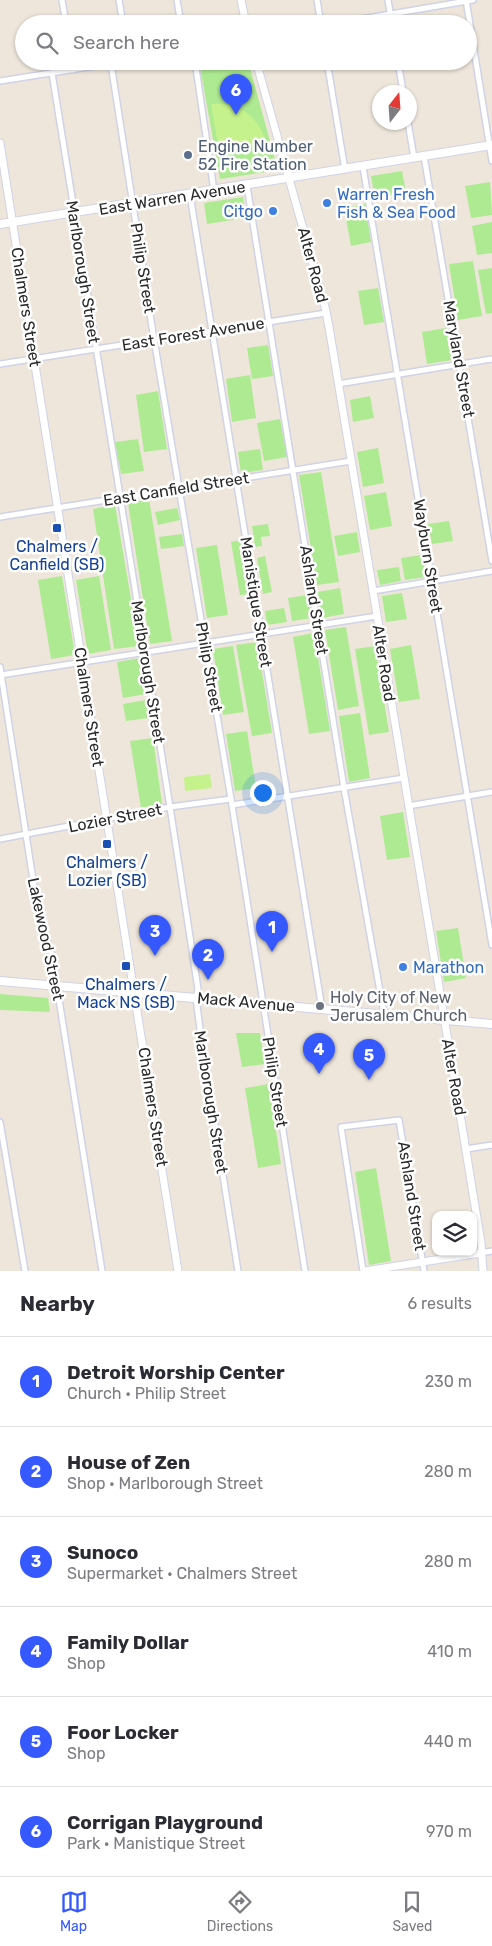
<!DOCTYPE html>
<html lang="en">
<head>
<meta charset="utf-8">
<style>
	body { margin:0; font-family:Rubik,sans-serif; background:#f2f2f3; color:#2b2b33 }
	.controls { position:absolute; right:15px; bottom:15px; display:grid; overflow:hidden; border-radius:10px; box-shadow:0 1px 4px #0004 }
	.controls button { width:45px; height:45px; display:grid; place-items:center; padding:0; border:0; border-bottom:1px solid #e1e1e2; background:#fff; color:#2b2b33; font:25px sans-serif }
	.compass { position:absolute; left:372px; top:85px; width:45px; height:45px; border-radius:50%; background:#fff; box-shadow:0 1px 4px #0004; rotate:17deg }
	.you { position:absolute; left:262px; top:792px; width:18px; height:18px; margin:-12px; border:4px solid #fff; border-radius:50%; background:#1a73e8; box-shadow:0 0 0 8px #1a73e833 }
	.badge { display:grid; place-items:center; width:32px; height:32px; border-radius:50%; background:#3658ff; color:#fff; font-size:16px; font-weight:700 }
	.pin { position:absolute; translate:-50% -41px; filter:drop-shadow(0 1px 2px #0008) }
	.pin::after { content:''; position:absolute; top:26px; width:18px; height:15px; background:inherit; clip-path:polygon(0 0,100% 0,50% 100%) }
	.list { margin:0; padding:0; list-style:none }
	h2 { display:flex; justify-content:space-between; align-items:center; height:65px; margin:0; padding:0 20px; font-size:21px }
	h2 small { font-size:16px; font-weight:400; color:#7c7c81 }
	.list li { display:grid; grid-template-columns:32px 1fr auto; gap:15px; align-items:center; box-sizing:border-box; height:90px; padding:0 20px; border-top:1px solid #e1e1e2 }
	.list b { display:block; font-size:19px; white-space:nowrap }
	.list p { margin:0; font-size:16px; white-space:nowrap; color:#7c7c81 }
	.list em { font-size:16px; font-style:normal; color:#7c7c81 }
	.icon { flex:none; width:28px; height:28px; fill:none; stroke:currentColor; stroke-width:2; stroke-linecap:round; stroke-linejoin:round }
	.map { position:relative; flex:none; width:492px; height:1271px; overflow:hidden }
	.search { position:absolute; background:#fff; box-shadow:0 1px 4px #0004; left:15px; right:15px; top:15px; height:55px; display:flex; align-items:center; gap:12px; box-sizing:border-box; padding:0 18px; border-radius:28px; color:#7c7c81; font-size:19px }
	.sheet { height:605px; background:#fff }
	nav { display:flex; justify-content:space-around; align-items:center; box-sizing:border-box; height:70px; border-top:1px solid #e1e1e2; background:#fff; font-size:14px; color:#7c7c81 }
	nav a { display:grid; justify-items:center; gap:2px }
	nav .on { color:#3658ff }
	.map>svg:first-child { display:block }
	.green { fill:#aeea92 }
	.pitch { fill:#c5f28c }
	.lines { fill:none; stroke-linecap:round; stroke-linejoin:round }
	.minor-casing { stroke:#d0d3e5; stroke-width:8 }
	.tertiary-casing { stroke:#d0d3e5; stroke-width:9 }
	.secondary-casing { stroke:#d0d3e5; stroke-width:10 }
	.minor { stroke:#fff; stroke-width:5 }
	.tertiary { stroke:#fff; stroke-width:7 }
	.secondary { stroke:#fff; stroke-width:8 }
	.service-dot { fill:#5c6f8a; stroke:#fff; stroke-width:2 }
	.shop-dot { fill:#3f7fe0; stroke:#fff; stroke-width:2 }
	.transit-dot { fill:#1a4fb4; stroke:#fff; stroke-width:2 }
	.worship-dot { fill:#6b7280; stroke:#fff; stroke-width:2 }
	.labels { text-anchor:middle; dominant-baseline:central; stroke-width:5; stroke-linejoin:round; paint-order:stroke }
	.service-label { font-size:16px; fill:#4e5e75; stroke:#fff; text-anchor:start }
	.shop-label { font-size:16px; fill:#366cbe; stroke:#fff; text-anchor:start }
	.street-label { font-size:16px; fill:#2a2a2a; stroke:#fff }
	.transit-label { font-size:16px; fill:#164399; stroke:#fff }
	.worship-label { font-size:16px; fill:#5b616d; stroke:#fff; text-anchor:start }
</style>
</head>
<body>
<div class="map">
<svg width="492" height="1271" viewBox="0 0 492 1271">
	<rect width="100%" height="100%" fill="#eee6db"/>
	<!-- green -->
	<g class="green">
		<polygon points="199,61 248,61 278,170 220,179"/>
		<polygon points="402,171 406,192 375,198 371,176"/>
		<polygon points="490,182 492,215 471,218 465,186"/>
		<polygon points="243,197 246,218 207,224 204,203"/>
		<polygon points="365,204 371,242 351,246 344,208"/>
		<polygon points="492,222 492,253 477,255 472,226"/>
		<polygon points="473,261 482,316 458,320 449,264"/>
		<polygon points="492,268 492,313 486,314 478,270"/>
		<polygon points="378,288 384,322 364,325 358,291"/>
		<polygon points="446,328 452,360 427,364 422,332"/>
		<polygon points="268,345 273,376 252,379 247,348"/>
		<polygon points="250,375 256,418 232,422 226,379"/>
		<polygon points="158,391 167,449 144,452 136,395"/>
		<polygon points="370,396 374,418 353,422 350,400"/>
		<polygon points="280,419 287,457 264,461 257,423"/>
		<polygon points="138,439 144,471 121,474 115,442"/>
		<polygon points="378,448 384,483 363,487 357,452"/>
		<polygon points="260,449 263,470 241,473 238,452"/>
		<polygon points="321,472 339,582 317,585 299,475"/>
		<polygon points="386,492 392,526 370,530 364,496"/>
		<polygon points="149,499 172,641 150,644 128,503"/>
		<polygon points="115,505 139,646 114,649 93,509"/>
		<polygon points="177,508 180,520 158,525 155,512"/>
		<polygon points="449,521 453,541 432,544 428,524"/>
		<polygon points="268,524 270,536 261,537 262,546 255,547 252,526"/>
		<polygon points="357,532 360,552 338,556 334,536"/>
		<polygon points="182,534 184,546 161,549 159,537"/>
		<polygon points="240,540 250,594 240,595 231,542"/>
		<polygon points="217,545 228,615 207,618 196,548"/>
		<polygon points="422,555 426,577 405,580 401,558"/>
		<polygon points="265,556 272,592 263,594 257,558"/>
		<polygon points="399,567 401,581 380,585 377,570"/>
		<polygon points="62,576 75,655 51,659 38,580"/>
		<polygon points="99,576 111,650 88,654 76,580"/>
		<polygon points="340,588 344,614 322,618 318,592"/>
		<polygon points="402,593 407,619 386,622 382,596"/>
		<polygon points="308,595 312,618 292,621 288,598"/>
		<polygon points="284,608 287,622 267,625 265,611"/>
		<polygon points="346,627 359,706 338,710 325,630"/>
		<polygon points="314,633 330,731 309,734 293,637"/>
		<polygon points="257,642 272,733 252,736 236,645"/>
		<polygon points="411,645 420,699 399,702 390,649"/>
		<polygon points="233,646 244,712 223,715 213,649"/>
		<polygon points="375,646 389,732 369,735 355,649"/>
		<polygon points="140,658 146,694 123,698 117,662"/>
		<polygon points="146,700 149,718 126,721 123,704"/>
		<polygon points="360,713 370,778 349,782 339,716"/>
		<polygon points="247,731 256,788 235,791 226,734"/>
		<polygon points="153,738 162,804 141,808 130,741"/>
		<polygon points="403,812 410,857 387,860 380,816"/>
		<polygon points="458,928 466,978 444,982 436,931"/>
		<polygon points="0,994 48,998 50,1012 0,1010"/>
		<polygon points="236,1033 260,1033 265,1064 242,1067"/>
		<polygon points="269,1084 281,1164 258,1168 245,1088"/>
		<polygon points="376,1168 391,1261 369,1265 355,1172"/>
	</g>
	<!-- pitch -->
	<g class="pitch">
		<path d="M211,104c28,-3 48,13 56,40l-45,7 -3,-1z"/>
		<polygon points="210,774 212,788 185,791 184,777"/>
	</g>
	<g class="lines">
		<!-- minor casing -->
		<g class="minor-casing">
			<g id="minor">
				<polyline points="62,0 66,24"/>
				<polyline points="119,0 123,24"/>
				<polyline points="177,0 181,24"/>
				<polyline points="317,0 321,24"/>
				<polyline points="388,0 392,24"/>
				<polyline points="466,0 492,161"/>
				<polyline points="332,24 473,0"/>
				<polyline points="72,61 73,70"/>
				<polyline points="195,61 214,191"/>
				<polyline points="327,61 345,170"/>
				<polyline points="398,61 403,92"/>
				<polyline points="111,64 152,327 232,805 305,1271"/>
				<polyline points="52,73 170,807 198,989 196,998 200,1029 238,1271"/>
				<polyline points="0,81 127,61"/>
				<polyline points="408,122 414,158"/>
				<polyline points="424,156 492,561"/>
				<polyline points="363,167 492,945"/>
				<polyline points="247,186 344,788 384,1014"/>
				<polyline points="190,195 322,1009"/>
				<polyline points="0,364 326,313"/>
				<polyline points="338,384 492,359"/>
				<polyline points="0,517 351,461"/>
				<polyline points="373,591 492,571"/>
				<polyline points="0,667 38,912 52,955 102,1271"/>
				<polyline points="0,675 377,616"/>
				<polyline points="232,805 404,778"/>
				<polyline points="408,806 492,792"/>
				<polyline points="0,839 170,807 231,799"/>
				<polyline points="0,1122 25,1271"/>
				<polyline points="466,1149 492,1145"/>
				<polyline points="480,1253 492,1251"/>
				<polyline points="363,1271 341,1127 399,1120 424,1271"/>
			</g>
		</g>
		<!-- tertiary casing -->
		<g class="tertiary-casing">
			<g id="tertiary">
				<polyline points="241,0 246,24"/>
				<polyline points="256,61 325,307 329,327 455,1083 481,1243 483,1271"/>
				<polyline points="0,143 178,1271"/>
				<polyline points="365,1271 480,1253"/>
			</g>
		</g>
		<!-- secondary casing -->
		<g class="secondary-casing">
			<g id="secondary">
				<polyline points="0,224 492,145"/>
				<polyline points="0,981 492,1024"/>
			</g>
		</g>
		<!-- minor -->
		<use href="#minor" class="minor"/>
		<!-- tertiary -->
		<use href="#tertiary" class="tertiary"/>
		<!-- secondary -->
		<use href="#secondary" class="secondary"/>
	</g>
	<!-- markers -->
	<circle class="service-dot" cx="188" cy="155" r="5"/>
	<g class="shop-dot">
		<circle cx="327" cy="203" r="5"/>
		<circle cx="273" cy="211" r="5"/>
		<circle cx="403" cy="967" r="5"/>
	</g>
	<g class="transit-dot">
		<rect x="52" y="523" width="10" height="10" rx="2.5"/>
		<rect x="102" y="839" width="10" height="10" rx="2.5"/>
		<rect x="121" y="961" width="10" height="10" rx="2.5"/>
	</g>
	<circle class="worship-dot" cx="320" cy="1006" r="5"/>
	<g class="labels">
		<!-- service labels -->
		<g class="service-label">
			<text x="198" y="146">Engine Number<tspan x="198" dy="18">52 Fire Station</tspan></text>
		</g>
		<!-- shop labels -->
		<g class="shop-label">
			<text x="337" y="194">Warren Fresh<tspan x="337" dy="18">Fish &amp; Sea Food</tspan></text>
			<text x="263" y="211" text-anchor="end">Citgo</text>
			<text x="413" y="967">Marathon</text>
		</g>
		<!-- street labels -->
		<g class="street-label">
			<text transform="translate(172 198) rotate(-9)">East Warren Avenue</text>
			<text transform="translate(313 265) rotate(75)">Alter Road</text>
			<text transform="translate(143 268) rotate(81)">Philip Street</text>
			<text transform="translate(83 272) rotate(81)">Marlborough Street</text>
			<text transform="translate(26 307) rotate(81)">Chalmers Street</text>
			<text transform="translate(193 334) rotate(-9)">East Forest Avenue</text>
			<text transform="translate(459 359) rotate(80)">Maryland Street</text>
			<text transform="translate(176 489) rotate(-9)">East Canfield Street</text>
			<text transform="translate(428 556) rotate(81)">Wayburn Street</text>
			<text transform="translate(314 600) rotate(81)">Ashland Street</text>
			<text transform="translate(256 602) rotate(81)">Manistique Street</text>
			<text transform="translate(384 663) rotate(81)">Alter Road</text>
			<text transform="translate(209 667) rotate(80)">Philip Street</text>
			<text transform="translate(148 672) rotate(81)">Marlborough Street</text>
			<text transform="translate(89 707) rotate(81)">Chalmers Street</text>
			<text transform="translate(115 818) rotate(-11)">Lozier Street</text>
			<text transform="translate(46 939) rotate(78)">Lakewood Street</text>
			<text transform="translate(246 1002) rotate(5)">Mack Avenue</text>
			<text transform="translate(454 1077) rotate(80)">Alter Road</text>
			<text transform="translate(275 1082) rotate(81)">Philip Street</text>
			<text transform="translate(211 1102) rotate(81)">Marlborough Street</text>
			<text transform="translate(153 1107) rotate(81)">Chalmers Street</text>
			<text transform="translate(412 1196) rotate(81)">Ashland Street</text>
		</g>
		<!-- transit labels -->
		<g class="transit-label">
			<text x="57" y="546">Chalmers /<tspan x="57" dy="18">Canfield (SB)</tspan></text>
			<text x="107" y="862">Chalmers /<tspan x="107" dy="18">Lozier (SB)</tspan></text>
			<text x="126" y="984">Chalmers /<tspan x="126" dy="18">Mack NS (SB)</tspan></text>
		</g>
		<!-- worship labels -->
		<g class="worship-label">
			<text x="330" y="997">Holy City of New<tspan x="330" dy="18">Jerusalem Church</tspan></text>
		</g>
	</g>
</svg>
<div class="controls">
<button><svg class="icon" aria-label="layers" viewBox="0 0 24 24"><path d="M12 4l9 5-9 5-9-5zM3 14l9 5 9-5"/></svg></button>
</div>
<svg class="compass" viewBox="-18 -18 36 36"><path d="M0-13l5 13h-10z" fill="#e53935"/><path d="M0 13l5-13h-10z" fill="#7c7c81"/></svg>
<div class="you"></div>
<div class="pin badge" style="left:272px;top:952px">1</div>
<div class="pin badge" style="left:208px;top:980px">2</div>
<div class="pin badge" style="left:155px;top:956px">3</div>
<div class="pin badge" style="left:319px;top:1074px">4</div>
<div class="pin badge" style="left:369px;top:1080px">5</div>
<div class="pin badge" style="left:236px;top:115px">6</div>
<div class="search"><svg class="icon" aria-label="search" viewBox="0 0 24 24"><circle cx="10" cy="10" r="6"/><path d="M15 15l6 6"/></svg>Search here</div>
</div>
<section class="sheet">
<h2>Nearby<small>6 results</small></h2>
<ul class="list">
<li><span class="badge">1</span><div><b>Detroit Worship Center</b><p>Church · Philip Street</p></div><em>230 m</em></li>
<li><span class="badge">2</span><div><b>House of Zen</b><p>Shop · Marlborough Street</p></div><em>280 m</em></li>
<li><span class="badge">3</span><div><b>Sunoco</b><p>Supermarket · Chalmers Street</p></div><em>280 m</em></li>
<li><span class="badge">4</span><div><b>Family Dollar</b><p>Shop</p></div><em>410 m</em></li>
<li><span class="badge">5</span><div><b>Foor Locker</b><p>Shop</p></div><em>440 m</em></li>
<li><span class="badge">6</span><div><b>Corrigan Playground</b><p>Park · Manistique Street</p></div><em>970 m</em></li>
</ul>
</section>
<nav>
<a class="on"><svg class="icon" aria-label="map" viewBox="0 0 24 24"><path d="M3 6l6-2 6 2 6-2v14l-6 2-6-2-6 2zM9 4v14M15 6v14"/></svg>Map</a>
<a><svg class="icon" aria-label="directions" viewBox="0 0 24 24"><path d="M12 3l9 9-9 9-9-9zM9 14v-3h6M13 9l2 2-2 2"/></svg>Directions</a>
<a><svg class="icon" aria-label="saved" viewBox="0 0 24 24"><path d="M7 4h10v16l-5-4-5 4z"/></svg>Saved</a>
</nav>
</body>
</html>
